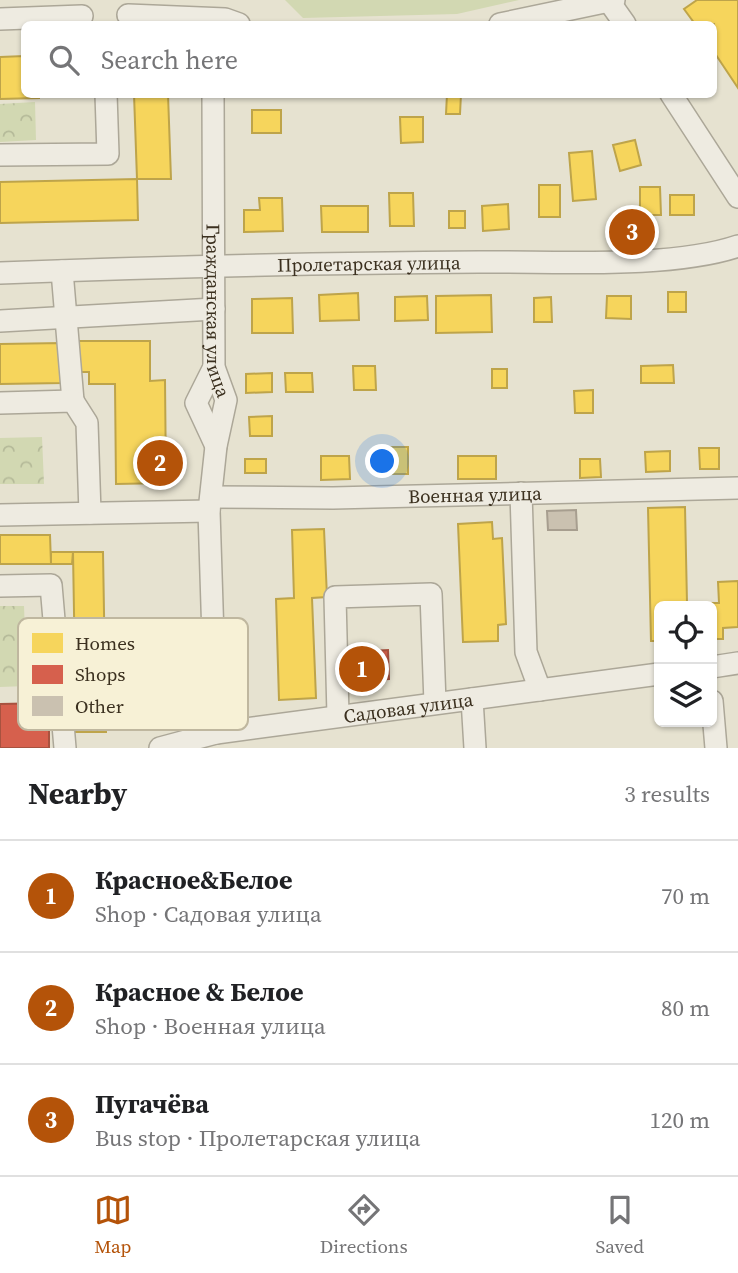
<!DOCTYPE html>
<html lang="en">
<head>
<meta charset="utf-8">
<style>
	body { margin:0; font-family:"Source Serif 4",serif; background:#f2f2f2; color:#202124 }
	.controls { position:absolute; right:21px; bottom:21px; display:grid; overflow:hidden; border-radius:10px; box-shadow:0 2px 5px #0004 }
	.controls button { width:63px; height:63px; display:grid; place-items:center; padding:0; border:0; border-bottom:2px solid #e0e0e0; background:#fff; color:#202124; font:35px sans-serif }
	.you { position:absolute; left:383px; top:462px; width:24px; height:24px; margin:-18px; border:5px solid #fff; border-radius:50%; background:#1a73e8; box-shadow:0 0 0 10px #1a73e833 }
	.badge { display:grid; place-items:center; width:46px; height:46px; border-radius:50%; background:#b45309; color:#fff; font-size:23px; font-weight:700 }
	.pin { position:absolute; translate:-50% -50%; border:4px solid #fff; box-shadow:0 2px 7px #0006 }
	.list { margin:0; padding:0; list-style:none }
	h2 { display:flex; justify-content:space-between; align-items:center; height:91px; margin:0; padding:0 28px; font-size:30px }
	h2 small { font-size:23px; font-weight:400; color:#757577 }
	.list li { display:grid; grid-template-columns:46px 1fr auto; gap:21px; align-items:center; box-sizing:border-box; height:112px; padding:0 28px; border-top:2px solid #e0e0e0 }
	.list b { display:block; font-size:26px; white-space:nowrap }
	.list p { margin:0; font-size:23px; white-space:nowrap; color:#757577 }
	.list em { font-size:23px; font-style:normal; color:#757577 }
	.icon { flex:none; width:38px; height:38px; fill:none; stroke:currentColor; stroke-width:2; stroke-linecap:round; stroke-linejoin:round }
	.map { position:relative; flex:none; width:738px; height:748px; overflow:hidden }
	.search { position:absolute; background:#fff; box-shadow:0 2px 5px #0004; left:21px; right:21px; top:21px; height:77px; display:flex; align-items:center; gap:18px; box-sizing:border-box; padding:0 24px; border-radius:10px; color:#757577; font-size:26px }
	.sheet { height:427px; background:#fff }
	nav { display:flex; justify-content:space-around; align-items:center; box-sizing:border-box; height:98px; border-top:2px solid #e0e0e0; background:#fff; font-size:19px; color:#757577 }
	nav a { display:grid; justify-items:center; gap:4px }
	nav .on { color:#b45309 }
	.map>svg:first-child { display:block }
	.grass { fill:#d2d8b2 }
	.park { fill:url(#park-crowns) }
	.homes { fill:#f6d55c; stroke:#bea44a; stroke-width:2 }
	.shops { fill:#d6604d; stroke:#a8523f; stroke-width:2 }
	.building { fill:#cac1b0; stroke:#a79e8f; stroke-width:2 }
	.lines { fill:none; stroke-linecap:round; stroke-linejoin:round }
	.minor-casing { stroke:#aca798; stroke-width:24 }
	.minor { stroke:#eeebe1; stroke-width:21 }
	.labels { text-anchor:middle; dominant-baseline:central; stroke-width:7; stroke-linejoin:round; paint-order:stroke }
	.street-label { font-size:19px; fill:#3b301f; stroke:#f7f1d6 }
	.key { fill:#f7f1d6; stroke:#bfb79f; stroke-width:2 }
	.key-label { font-size:19px; fill:#3b301f }
</style>
</head>
<body>
<div class="map">
<svg width="738" height="748" viewBox="0 0 738 748">
	<defs>
		<pattern id="park-crowns" width="20" height="18" patternUnits="userSpaceOnUse" patternTransform="scale(1.75)"><rect width="20" height="18" fill="#d2d8b2"/><path d="M2 6a3 3 0 1 1 6 0M12 15a3 3 0 1 1 6 0" fill="none" stroke="#b5ba99"/></pattern>
	</defs>
	<rect width="100%" height="100%" fill="#e6e2d0"/>
	<!-- grass -->
	<polygon class="grass" points="285,0 519,0 457,14 303,18"/>
	<!-- park -->
	<g class="park">
		<polygon points="35,102 36,140 0,142 0,104"/>
		<polygon points="42,437 44,484 0,484 0,438"/>
		<polygon points="0,606 24,606 27,686 0,687"/>
	</g>
	<!-- homes -->
	<g class="homes">
		<polygon points="697,0 738,0 738,88 714,52 714,24 695,24 684,9"/>
		<polygon points="24,56 24,94 39,94 39,98 0,99 0,57"/>
		<polygon points="134,94 168,94 171,179 137,179"/>
		<polygon points="447,94 461,94 460,114 446,114"/>
		<rect x="252" y="110" width="29" height="23"/>
		<polygon points="400,117 423,117 423,142 401,143"/>
		<polygon points="635,140 641,165 620,171 613,145"/>
		<polygon points="592,151 596,199 573,201 569,153"/>
		<polygon points="137,179 138,220 0,223 0,182"/>
		<rect x="539" y="185" width="21" height="32"/>
		<polygon points="640,187 660,187 661,215 640,215"/>
		<polygon points="389,193 413,193 414,226 390,226"/>
		<rect x="670" y="195" width="24" height="20"/>
		<polygon points="259,198 282,198 283,231 244,232 244,210 260,210"/>
		<polygon points="508,204 509,229 483,231 482,206"/>
		<polygon points="321,206 368,206 368,232 322,232"/>
		<rect x="449" y="211" width="16" height="17"/>
		<rect x="668" y="292" width="18" height="20"/>
		<polygon points="358,293 359,320 320,321 319,295"/>
		<polygon points="491,295 492,332 436,333 436,296"/>
		<polygon points="427,296 428,320 395,321 395,297"/>
		<polygon points="607,296 631,296 631,319 606,318"/>
		<polygon points="551,297 552,322 534,322 534,298"/>
		<polygon points="292,298 293,333 252,333 252,299"/>
		<polygon points="77,341 150,341 150,381 165,380 166,483 116,484 115,384 89,384 89,372 77,372"/>
		<polygon points="62,343 63,383 0,384 0,344"/>
		<polygon points="673,365 674,383 641,383 641,366"/>
		<polygon points="353,366 375,366 376,390 354,390"/>
		<rect x="492" y="369" width="15" height="19"/>
		<polygon points="272,373 272,392 246,393 246,374"/>
		<polygon points="285,373 312,373 313,392 286,392"/>
		<polygon points="593,390 593,413 575,413 574,391"/>
		<polygon points="272,416 272,436 250,436 249,417"/>
		<rect x="376" y="447" width="32" height="27"/>
		<polygon points="699,448 719,448 719,469 700,469"/>
		<polygon points="670,451 670,471 646,472 645,452"/>
		<polygon points="321,456 349,456 350,479 321,480"/>
		<rect x="458" y="456" width="38" height="23"/>
		<rect x="245" y="459" width="21" height="14"/>
		<polygon points="580,459 600,459 601,477 580,478"/>
		<polygon points="685,507 687,603 719,603 718,582 738,581 738,627 723,628 723,639 712,639 712,606 659,606 659,641 651,641 648,508"/>
		<polygon points="492,522 493,539 502,538 506,624 498,625 498,641 463,642 458,524"/>
		<polygon points="324,529 327,597 312,598 316,698 279,700 276,599 294,598 292,530"/>
		<polygon points="0,535 50,535 51,564 0,564"/>
		<polygon points="51,552 73,552 72,564 51,564"/>
		<polygon points="73,552 103,552 106,732 76,732"/>
	</g>
	<!-- shops -->
	<g class="shops">
		<polygon points="388,650 389,679 350,681 349,652"/>
		<polygon points="49,703 49,748 0,748 0,704"/>
	</g>
	<!-- building -->
	<polygon class="building" points="576,510 577,530 548,530 547,511"/>
	<g class="lines">
		<!-- minor casing -->
		<g class="minor-casing">
			<g id="minor">
				<polyline points="608,0 625,24"/>
				<polyline points="128,15 225,19 239,24"/>
				<polyline points="0,19 82,16"/>
				<polyline points="500,24 614,0"/>
				<path id="s1" d="M213,94l1,273 12,33 -10,46 -7,65 7,222"/>
				<polyline points="671,94 738,197"/>
				<polyline points="0,155 108,154 106,94"/>
				<polyline points="62,271 73,401"/>
				<path id="s2" d="M0,273c160,-6 319,-10 479,-11 73,-1 192,7 259,-16"/>
				<polyline points="0,321 214,309"/>
				<polyline points="214,367 196,403 216,446"/>
				<polyline points="0,403 73,401 87,423 90,513"/>
				<polyline points="521,493 526,652 540,690"/>
				<path id="s3" d="M211,497l122,1 405,-10"/>
				<polyline points="0,515 209,511"/>
				<polyline points="0,586 51,585 65,748"/>
				<polyline points="712,667 738,663"/>
				<polyline points="472,699 475,748"/>
				<polyline points="712,701 716,748"/>
				<polyline points="338,716 335,597 431,594 435,703"/>
				<path id="s4" d="M160,748l56,-15 443,-59"/>
			</g>
		</g>
		<!-- minor -->
		<use href="#minor" class="minor"/>
	</g>
	<g class="labels">
		<!-- street labels -->
		<g class="street-label">
			<text stroke="none"><textPath href="#s2" startOffset="369">Пролетарская улица</textPath></text>
			<text stroke="none"><textPath href="#s1" startOffset="217">Гражданская улица</textPath></text>
			<text stroke="none"><textPath href="#s3" startOffset="264">Военная улица</textPath></text>
			<text stroke="none"><textPath href="#s4" startOffset="252">Садовая улица</textPath></text>
		</g>
	</g>
	<!-- legend -->
	<rect x="18" y="618" width="230" height="112" rx="10" class="key"/>
	<rect x="32" y="633" width="31" height="20" fill="#f6d55c"/>
	<rect x="32" y="665" width="31" height="19" fill="#d6604d"/>
	<rect x="32" y="696" width="31" height="20" fill="#cac1b0"/>
	<g class="key-label">
		<text x="75" y="650">Homes</text>
		<text x="75" y="681">Shops</text>
		<text x="75" y="713">Other</text>
	</g>
</svg>
<div class="controls">
<button><svg class="icon" aria-label="locate" viewBox="0 0 24 24"><circle cx="12" cy="12" r="6"/><path d="M12 2v4M12 18v4M2 12h4M18 12h4"/></svg></button>
<button><svg class="icon" aria-label="layers" viewBox="0 0 24 24"><path d="M12 4l9 5-9 5-9-5zM3 14l9 5 9-5"/></svg></button>
</div>
<div class="you"></div>
<div class="pin badge" style="left:362px;top:669px">1</div>
<div class="pin badge" style="left:160px;top:463px">2</div>
<div class="pin badge" style="left:632px;top:232px">3</div>
<div class="search"><svg class="icon" aria-label="search" viewBox="0 0 24 24"><circle cx="10" cy="10" r="6"/><path d="M15 15l6 6"/></svg>Search here</div>
</div>
<section class="sheet">
<h2>Nearby<small>3 results</small></h2>
<ul class="list">
<li><span class="badge">1</span><div><b>Красное&amp;Белое</b><p>Shop · Садовая улица</p></div><em>70 m</em></li>
<li><span class="badge">2</span><div><b>Красное &amp; Белое</b><p>Shop · Военная улица</p></div><em>80 m</em></li>
<li><span class="badge">3</span><div><b>Пугачёва</b><p>Bus stop · Пролетарская улица</p></div><em>120 m</em></li>
</ul>
</section>
<nav>
<a class="on"><svg class="icon" aria-label="map" viewBox="0 0 24 24"><path d="M3 6l6-2 6 2 6-2v14l-6 2-6-2-6 2zM9 4v14M15 6v14"/></svg>Map</a>
<a><svg class="icon" aria-label="directions" viewBox="0 0 24 24"><path d="M12 3l9 9-9 9-9-9zM9 14v-3h6M13 9l2 2-2 2"/></svg>Directions</a>
<a><svg class="icon" aria-label="saved" viewBox="0 0 24 24"><path d="M7 4h10v16l-5-4-5 4z"/></svg>Saved</a>
</nav>
</body>
</html>
